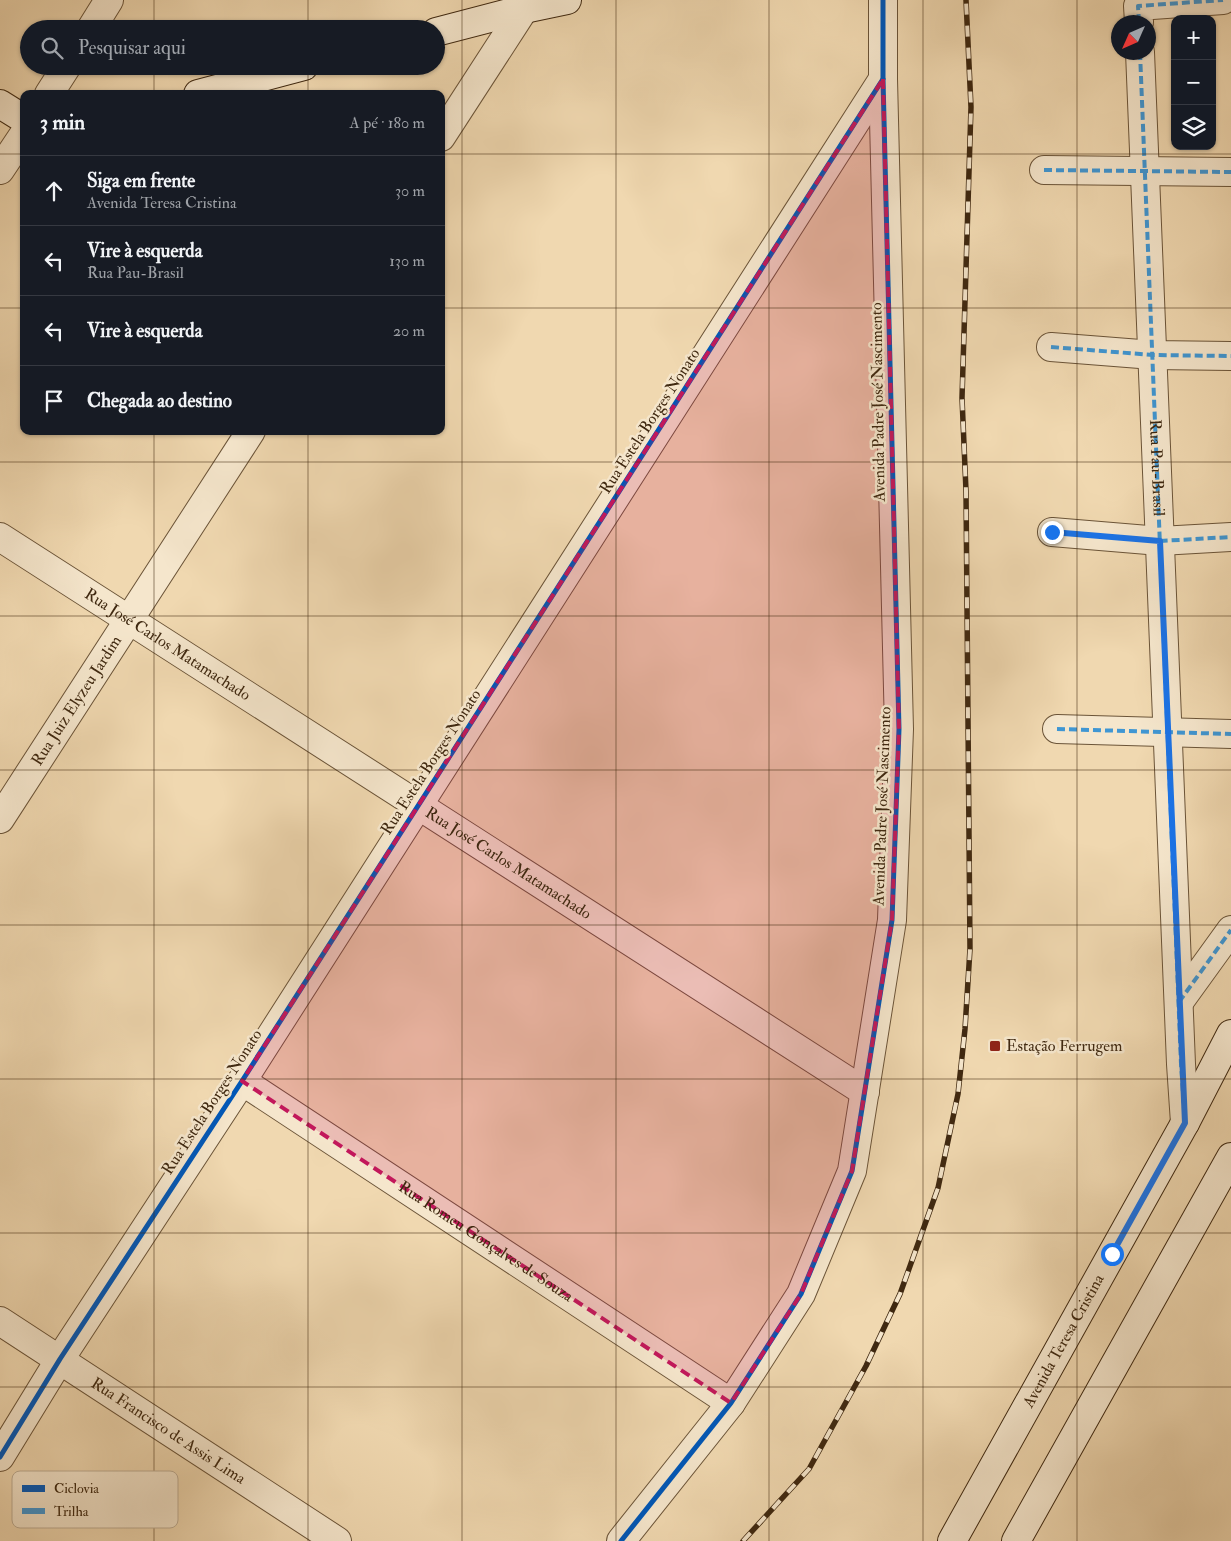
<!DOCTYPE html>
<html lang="pt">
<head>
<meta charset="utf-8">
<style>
	body { margin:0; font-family:"IM FELL Double Pica",serif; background:#20242c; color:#f1f3f6 }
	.controls { position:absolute; right:15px; top:15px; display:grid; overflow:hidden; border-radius:10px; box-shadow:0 1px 4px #0004 }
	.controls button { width:45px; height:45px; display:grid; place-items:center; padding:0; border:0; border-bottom:1px solid #363941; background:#171b24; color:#f1f3f6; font:25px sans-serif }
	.compass { position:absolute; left:1111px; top:15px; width:45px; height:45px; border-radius:50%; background:#171b24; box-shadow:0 1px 4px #0004; rotate:225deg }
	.stop { position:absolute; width:15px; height:15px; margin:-11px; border:4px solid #1a73e8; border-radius:50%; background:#fff }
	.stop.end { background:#1a73e8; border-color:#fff; box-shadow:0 1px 5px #0008 }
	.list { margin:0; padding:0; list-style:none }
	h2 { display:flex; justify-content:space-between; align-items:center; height:65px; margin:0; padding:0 20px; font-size:21px }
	h2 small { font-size:16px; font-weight:400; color:#9ea1a6 }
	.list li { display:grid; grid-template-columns:32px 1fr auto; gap:15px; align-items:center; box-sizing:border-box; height:70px; padding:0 20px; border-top:1px solid #363941 }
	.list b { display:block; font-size:19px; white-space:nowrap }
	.list p { margin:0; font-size:16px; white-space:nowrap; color:#9ea1a6 }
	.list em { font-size:16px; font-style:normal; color:#9ea1a6 }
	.icon { flex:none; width:28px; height:28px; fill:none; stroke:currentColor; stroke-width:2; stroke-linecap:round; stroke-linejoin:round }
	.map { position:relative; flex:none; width:1231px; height:1541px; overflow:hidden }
	.search { position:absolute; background:#171b24; box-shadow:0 1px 4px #0004; left:20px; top:20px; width:425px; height:55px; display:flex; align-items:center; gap:12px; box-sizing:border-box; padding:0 18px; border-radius:28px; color:#9ea1a6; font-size:19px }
	.panel { position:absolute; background:#171b24; box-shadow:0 1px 4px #0004; left:20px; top:90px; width:425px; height:345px; border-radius:10px }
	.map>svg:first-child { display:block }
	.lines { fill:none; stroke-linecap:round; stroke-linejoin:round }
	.street-casing { stroke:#6b5438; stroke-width:30 }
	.secondary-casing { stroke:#3f2810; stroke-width:30 }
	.street { stroke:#f5e6cc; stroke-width:28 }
	.secondary { stroke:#f5e6cc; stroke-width:28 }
	.rail-casing { stroke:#3f2810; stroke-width:5.5 }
	.rail { stroke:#f5e6cc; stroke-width:4; stroke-dasharray:11; stroke-linecap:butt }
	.quiet { stroke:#3f96d3; stroke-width:4; stroke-dasharray:8 4; stroke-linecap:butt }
	.cycleway-casing { stroke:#f5e6cc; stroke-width:8 }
	.cycleway { stroke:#0057b8; stroke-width:5 }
	.route { stroke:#1a73e8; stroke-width:6 }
	.marked { fill:#c2185b; fill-opacity:0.2; stroke:#c2185b; stroke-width:4; stroke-dasharray:10 6; stroke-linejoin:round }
	.grid { fill:none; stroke:#3f2810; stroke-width:1; stroke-opacity:0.55 }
	.poi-dot { fill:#8f2418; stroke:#f5e6cc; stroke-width:2 }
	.labels { text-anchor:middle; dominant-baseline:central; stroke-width:5; stroke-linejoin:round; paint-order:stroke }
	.street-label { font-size:16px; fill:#3f2810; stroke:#f5e6cc }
	.poi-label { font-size:16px; fill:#3f2810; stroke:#f5e6cc; text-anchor:start }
	.key { fill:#f5e6cc; stroke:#bead94; stroke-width:1 }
	.key-label { font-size:14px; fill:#3f2810 }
</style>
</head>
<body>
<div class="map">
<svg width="1231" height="1541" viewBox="0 0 1231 1541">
	<rect width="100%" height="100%" fill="#f0d8b0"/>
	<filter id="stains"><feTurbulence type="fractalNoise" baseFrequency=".004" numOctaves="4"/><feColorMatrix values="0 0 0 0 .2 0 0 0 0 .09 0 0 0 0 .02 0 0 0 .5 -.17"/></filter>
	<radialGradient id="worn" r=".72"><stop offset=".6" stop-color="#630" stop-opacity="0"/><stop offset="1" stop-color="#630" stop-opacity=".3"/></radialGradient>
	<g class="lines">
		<!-- street casing -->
		<g class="street-casing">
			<g id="street">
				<polyline points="1139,22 1138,6 1223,0"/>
				<polyline points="91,29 109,0"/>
				<path id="s1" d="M1140,52l41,1012 4,59"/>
				<polyline points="49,94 67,66"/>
				<polyline points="441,137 524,9"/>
				<polyline points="0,170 24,134"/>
				<polyline points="1044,170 1231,172"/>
				<polyline points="1051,347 1153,355 1231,356"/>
				<polyline points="1052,532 1160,541 1231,537"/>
				<path id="s2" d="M0,537l865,555"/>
				<polyline points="1057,729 1231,734"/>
				<path id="s3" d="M0,819l251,-388"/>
				<polyline points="1179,1002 1231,930"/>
				<path id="s4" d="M242,1081l489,322"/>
				<path id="s5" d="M0,1321l337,220"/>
				<polyline points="0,1457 60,1359 242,1081 883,79"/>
				<polyline points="621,1541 731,1403 801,1294 852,1171 892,920 899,729 883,79 883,0"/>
			</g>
		</g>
		<!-- secondary casing -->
		<g class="secondary-casing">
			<g id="secondary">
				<polyline points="436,32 524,9 567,0"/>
				<polyline points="198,94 304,66"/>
				<polyline points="0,104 24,119"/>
				<path id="s6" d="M952,1541l233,-418 46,-89"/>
				<polyline points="1016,1541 1231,1157"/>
			</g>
		</g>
		<!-- street -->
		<use href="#street" class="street"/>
		<!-- secondary -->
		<use href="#secondary" class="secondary"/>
		<!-- rail casing -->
		<g class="rail-casing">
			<polyline id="rail" points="743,1541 809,1469 866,1366 900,1294 938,1188 958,1094 965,1029 970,949 966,491 962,398 971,107 966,0"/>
		</g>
		<!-- rail -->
		<use href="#rail" class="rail"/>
		<!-- quiet -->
		<g class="quiet">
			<polyline points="1139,22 1138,6 1223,0"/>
			<polyline points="1140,52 1181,1064 1185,1123"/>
			<polyline points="1044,170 1231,172"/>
			<polyline points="1051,347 1153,355 1231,356"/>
			<polyline points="1052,532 1160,541 1231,537"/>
			<polyline points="1057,729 1231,734"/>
			<polyline points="1179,1002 1231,930"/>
		</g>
		<!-- cycleway casing -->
		<g class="cycleway-casing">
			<g id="cycleway">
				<polyline points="0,1457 60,1359 242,1081 883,79"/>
				<polyline points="621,1541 731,1403 801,1294 852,1171 892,920 899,729 883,79 883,0"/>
			</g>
		</g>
		<!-- cycleway -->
		<use href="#cycleway" class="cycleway"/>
	</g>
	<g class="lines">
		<!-- route -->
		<polyline class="route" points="1052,532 1160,541 1185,1123 1112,1254"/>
	</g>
	<!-- marked area -->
	<path class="marked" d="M883,79l16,650 -7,191 -40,251 -51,123 -70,109 -489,-322z"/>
	<!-- grid -->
	<path class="grid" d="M154,0v29M308,0v29M462,0v1541M616,0v1541M769,0v1541M923,0v1541M1077,0v1541M154,66v28M308,66v28M0,154h24M441,154h790M0,308h24M441,308h790M154,431v1110M308,431v1110M0,462h1231M0,616h1231M0,770h1231M0,925h1231M0,1079h1231M0,1233h1231M0,1387h1231"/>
	<!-- markers -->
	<rect class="poi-dot" x="989" y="1040" width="12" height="12" rx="2.5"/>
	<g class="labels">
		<!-- street labels -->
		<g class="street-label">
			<text transform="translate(878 402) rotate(-91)">Avenida Padre José Nascimento</text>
			<text transform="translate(650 421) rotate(-57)">Rua Estela Borges Nonato</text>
			<text stroke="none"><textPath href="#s1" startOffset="416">Rua Pau-Brasil</textPath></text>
			<text stroke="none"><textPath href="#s2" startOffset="199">Rua José Carlos Matamachado</textPath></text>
			<text stroke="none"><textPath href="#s3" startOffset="141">Rua Juiz Elyzeu Jardim</textPath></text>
			<text transform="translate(431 762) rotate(-57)">Rua Estela Borges Nonato</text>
			<text transform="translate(882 806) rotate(-88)">Avenida Padre José Nascimento</text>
			<text stroke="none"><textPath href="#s2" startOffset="604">Rua José Carlos Matamachado</textPath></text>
			<text transform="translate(212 1102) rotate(-57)">Rua Estela Borges Nonato</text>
			<text stroke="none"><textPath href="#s4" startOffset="292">Rua Romeu Gonçalves de Souza</textPath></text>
			<text stroke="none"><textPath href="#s6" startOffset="229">Avenida Teresa Cristina</textPath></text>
			<text stroke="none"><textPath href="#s5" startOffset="201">Rua Francisco de Assis Lima</textPath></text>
		</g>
		<!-- poi labels -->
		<g class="poi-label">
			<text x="1006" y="1046">Estação Ferrugem</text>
		</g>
	</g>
	<!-- legend -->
	<rect x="12" y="1471" width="166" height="57" rx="8" class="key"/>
	<rect x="22" y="1485" width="23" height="7" fill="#0057b8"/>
	<rect x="22" y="1508" width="23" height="6" fill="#3f96d3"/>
	<g class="key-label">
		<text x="54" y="1493">Ciclovia</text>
		<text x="54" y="1516">Trilha</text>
	</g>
	<rect width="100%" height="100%" filter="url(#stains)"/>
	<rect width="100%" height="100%" fill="url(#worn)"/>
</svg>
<div class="controls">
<button>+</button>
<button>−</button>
<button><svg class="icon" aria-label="layers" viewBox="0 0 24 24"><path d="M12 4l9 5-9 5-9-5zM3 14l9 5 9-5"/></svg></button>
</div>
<svg class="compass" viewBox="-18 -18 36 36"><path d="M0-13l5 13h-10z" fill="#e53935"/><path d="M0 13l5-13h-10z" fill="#9ea1a6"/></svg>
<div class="stop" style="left:1112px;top:1254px"></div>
<div class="stop end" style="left:1052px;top:532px"></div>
<div class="search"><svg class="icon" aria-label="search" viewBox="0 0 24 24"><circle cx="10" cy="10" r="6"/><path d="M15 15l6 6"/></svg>Pesquisar aqui</div>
<section class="panel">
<h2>3 min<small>A pé · 180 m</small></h2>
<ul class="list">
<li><svg class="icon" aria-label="ahead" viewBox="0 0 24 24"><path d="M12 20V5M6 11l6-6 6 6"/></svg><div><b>Siga em frente</b><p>Avenida Teresa Cristina</p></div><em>30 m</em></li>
<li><svg class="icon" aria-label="left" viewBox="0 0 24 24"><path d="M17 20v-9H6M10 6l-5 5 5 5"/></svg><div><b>Vire à esquerda</b><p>Rua Pau-Brasil</p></div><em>130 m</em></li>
<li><svg class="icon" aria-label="left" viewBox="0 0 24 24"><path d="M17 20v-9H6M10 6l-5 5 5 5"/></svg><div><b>Vire à esquerda</b></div><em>20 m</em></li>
<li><svg class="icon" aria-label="arrive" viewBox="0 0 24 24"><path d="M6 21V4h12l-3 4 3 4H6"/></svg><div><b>Chegada ao destino</b></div></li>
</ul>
</section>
</div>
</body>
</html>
